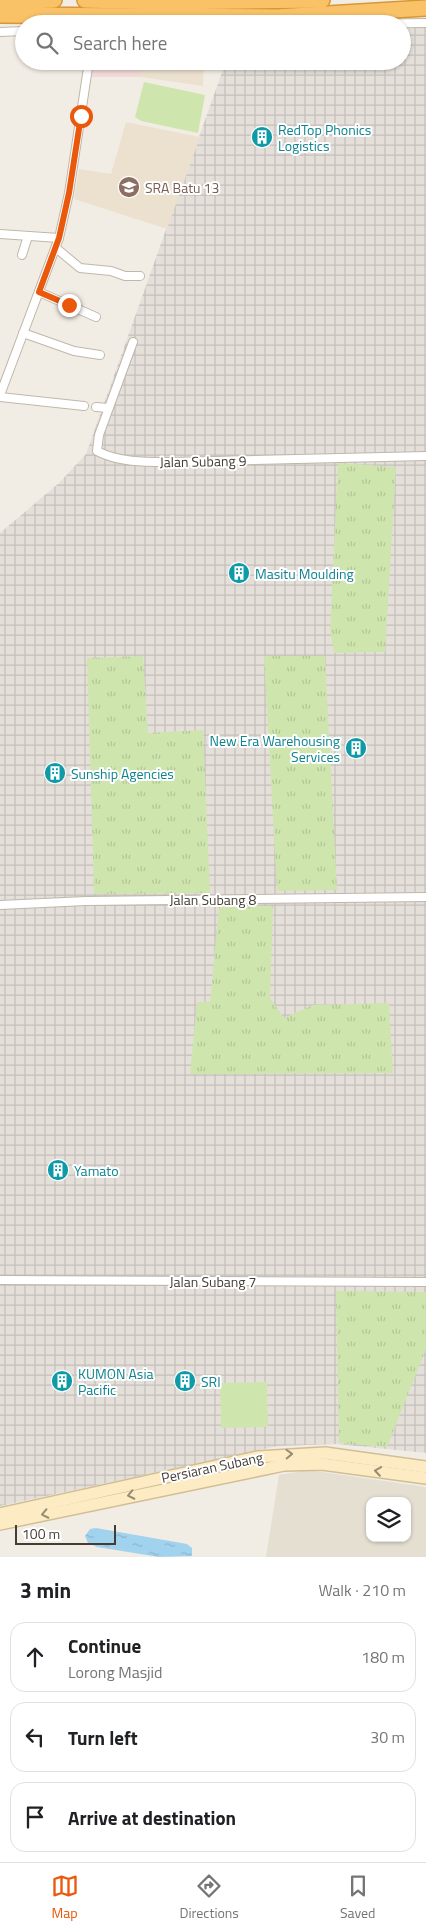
<!DOCTYPE html>
<html lang="en">
<head>
<meta charset="utf-8">
<style>
	body { margin:0; font-family:"Titillium Web",sans-serif; background:#f2f2f2; color:#202124 }
	.controls { position:absolute; right:15px; bottom:15px; display:grid; overflow:hidden; border-radius:10px; box-shadow:0 1px 4px #0004 }
	.controls button { width:45px; height:45px; display:grid; place-items:center; padding:0; border:0; border-bottom:1px solid #e0e0e0; background:#fff; color:#202124; font:25px sans-serif }
	.scale { position:absolute; left:15px; bottom:12px; width:101px; box-sizing:border-box; padding-left:5px; border:2px solid #443d34; border-top:0; font-size:14px; line-height:18px; white-space:nowrap; color:#443d34; -webkit-text-stroke:4px #fff; paint-order:stroke }
	.stop { position:absolute; width:15px; height:15px; margin:-11px; border:4px solid #ea580c; border-radius:50%; background:#fff }
	.stop.end { background:#ea580c; border-color:#fff; box-shadow:0 1px 5px #0008 }
	.list { margin:0; padding:0; list-style:none }
	h2 { display:flex; justify-content:space-between; align-items:center; height:65px; margin:0; padding:0 20px; font-size:21px }
	h2 small { font-size:16px; font-weight:400; color:#757577 }
	.list li { display:grid; grid-template-columns:32px 1fr auto; gap:15px; align-items:center; box-sizing:border-box; height:70px; margin:0 10px 10px; padding:0 10px; border:1px solid #e0e0e0; border-radius:15px }
	.list b { display:block; font-size:19px; white-space:nowrap }
	.list p { margin:0; font-size:16px; white-space:nowrap; color:#757577 }
	.list em { font-size:16px; font-style:normal; color:#757577 }
	.icon { flex:none; width:28px; height:28px; fill:none; stroke:currentColor; stroke-width:2; stroke-linecap:round; stroke-linejoin:round }
	.map { position:relative; flex:none; width:426px; height:1557px; overflow:hidden }
	.search { position:absolute; background:#fff; box-shadow:0 1px 4px #0004; left:15px; right:15px; top:15px; height:55px; display:flex; align-items:center; gap:12px; box-sizing:border-box; padding:0 18px; border-radius:28px; color:#757577; font-size:19px }
	.sheet { height:305px; background:#fff }
	nav { display:flex; justify-content:space-around; align-items:center; box-sizing:border-box; height:70px; border-top:1px solid #e0e0e0; background:#fff; font-size:14px; color:#757577 }
	nav a { display:grid; justify-items:center; gap:2px }
	nav .on { color:#ea580c }
	.map>svg:first-child { display:block }
	.residential { fill:#e5dfd2; fill-rule:evenodd }
	.industrial { fill:url(#industrial-grid) }
	.education { fill:#ebe1ce }
	.medical { fill:#f2dad8 }
	.grass { fill:url(#grass-tufts) }
	.garden { fill:#cfe5ae }
	.water { fill:url(#water-ripples) }
	.lines { fill:none; stroke-linecap:round; stroke-linejoin:round }
	.street-casing { stroke:#c0b7aa; stroke-width:10 }
	.secondary-casing { stroke:#d1be95; stroke-width:14 }
	.highway-casing { stroke:#d89637; stroke-width:18 }
	.street { stroke:#fff; stroke-width:8 }
	.secondary { stroke:#fdecc3; stroke-width:11 }
	.highway { stroke:#fac267; stroke-width:15 }
	.oneway { stroke:#978c74 }
	.route { stroke:#ea580c; stroke-width:6 }
	.labels { text-anchor:middle; dominant-baseline:central; stroke-width:4; stroke-linejoin:round; paint-order:stroke }
	.culture-label { font-size:14px; fill:#0d838f; stroke:#fff; text-anchor:start }
	.education-label { font-size:14px; fill:#785e54; stroke:#fff; text-anchor:start }
	.street-label { font-size:14px; fill:#443d34; stroke:#fff }
</style>
</head>
<body>
<div class="map">
<svg width="426" height="1557" viewBox="0 0 426 1557">
	<defs>
		<pattern id="industrial-grid" width="8" height="8" patternUnits="userSpaceOnUse" patternTransform="scale(1.25)"><rect width="8" height="8" fill="#e4dfd9"/><path d="M0 4h8M4 0v8" fill="none" stroke="#c5c0bb"/></pattern>
		<pattern id="grass-tufts" width="24" height="20" patternUnits="userSpaceOnUse" patternTransform="scale(1.25)"><rect width="24" height="20" fill="#cfe5ae"/><path d="M3 7l-1-3M5 7V3M7 7l1-3M15 17l-1-3M17 17v-4M19 17l1-3" fill="none" stroke="#b3c596"/></pattern>
		<pattern id="water-ripples" width="26" height="14" patternUnits="userSpaceOnUse" patternTransform="scale(1.25)"><rect width="26" height="14" fill="#a1d2ee"/><path d="M2 4q2-2 4 0t4 0M15 11q2-2 4 0t4 0" fill="none" stroke="#8cb5cd"/></pattern>
	</defs>
	<rect width="100%" height="100%" fill="#f2ede4"/>
	<!-- residential -->
	<path class="residential" d="M308,1470l118,17v70h-160l13,-82zM370,1501h37v37h-37z"/>
	<!-- industrial -->
	<polygon class="industrial" points="426,27 426,1453 337,1444 278,1446 0,1506 0,533 59,483 86,454 226,61 402,61 402,28"/>
	<!-- education -->
	<g class="education">
		<polygon points="143,61 204,61 203,86 141,77"/>
		<polygon points="126,122 200,137 167,229 74,199 79,169 111,174"/>
	</g>
	<!-- medical -->
	<polygon class="medical" points="94,61 143,61 141,77 92,77"/>
	<!-- grass -->
	<g class="grass">
		<polygon points="338,463 396,467 385,652 334,653 330,630"/>
		<polygon points="143,656 148,733 203,730 210,893 94,894 87,658"/>
		<polygon points="264,656 325,656 337,890 277,891"/>
		<polygon points="273,906 270,998 284,1018 313,1005 389,1003 393,1073 190,1074 197,1002 210,1002 219,907"/>
		<polygon points="336,1291 426,1292 426,1349 387,1447 339,1443"/>
	</g>
	<!-- garden -->
	<g class="garden">
		<polygon points="144,82 205,95 198,133 141,121 135,117"/>
		<polygon points="267,1382 268,1427 221,1428 220,1383"/>
	</g>
	<!-- water -->
	<polygon class="water" points="96,1528 187,1544 192,1548 192,1556 159,1557 97,1547 88,1543 85,1536 90,1529"/>
	<g class="lines">
		<!-- street casing -->
		<g class="street-casing">
			<g id="street">
				<polyline points="347,24 426,23"/>
				<polyline points="0,32 24,31"/>
				<polyline points="0,234 59,238"/>
				<polyline points="56,248 80,268 111,271 125,276 140,276"/>
				<polyline points="22,255 28,236"/>
				<polyline points="39,292 96,317"/>
				<polyline points="23,333 74,351 100,355"/>
				<path d="M133,342l-34,93 -2,16c22,12 52,11 77,11l252,-6"/>
				<polyline points="0,395 59,238 69,193 89,61"/>
				<polyline points="0,397 84,406"/>
				<polyline points="96,407 108,408"/>
				<polyline points="0,905 86,901 426,897"/>
				<polyline points="0,1280 426,1282"/>
			</g>
		</g>
		<!-- secondary casing -->
		<g class="secondary-casing">
			<g id="secondary">
				<polyline points="0,1514 257,1457 325,1453 426,1467"/>
				<polyline points="0,1524 284,1465 322,1464 426,1478"/>
			</g>
		</g>
		<!-- highway casing -->
		<g class="highway-casing">
			<g id="highway">
				<polyline points="85,0 163,2 322,0"/>
				<polyline points="0,2 54,0"/>
				<polyline points="0,15 277,17 426,8"/>
			</g>
		</g>
		<!-- street -->
		<use href="#street" class="street"/>
		<!-- secondary -->
		<use href="#secondary" class="secondary"/>
		<!-- highway -->
		<use href="#highway" class="highway"/>
	</g>
	<!-- one-way arrows -->
	<defs><path id="oneway-chevron" d="M-2-3.5L2.5 0L-2 3.5" fill="none" stroke-width="1.6" stroke-linecap="round" stroke-linejoin="round" transform="scale(1.25)"/></defs>
	<g class="oneway">
		<use href="#oneway-chevron" transform="translate(289 1454) rotate(-2)"/>
		<use href="#oneway-chevron" transform="translate(378 1471) rotate(-172)"/>
		<use href="#oneway-chevron" transform="translate(131 1495) rotate(168)"/>
		<use href="#oneway-chevron" transform="translate(45 1514) rotate(168)"/>
	</g>
	<g class="lines">
		<!-- route -->
		<polyline class="route" points="69,305 39,292 59,238 69,193 81,116"/>
	</g>
	<!-- icons -->
	<defs>
		<g id="building-disc" transform="scale(1.125)"><circle r="9.5" fill="#0f9aa8" stroke="#fff"/><path d="M-4-6H4V6H1V3H-1V6H-4ZM-2.5-4.3h1.7v1.8h-1.7ZM.8-4.3h1.7v1.8H.8ZM-2.5-1h1.7V.8h-1.7ZM.8-1h1.7V.8H.8Z" fill="#fff"/></g>
		<g id="school-disc" transform="scale(1.125)"><circle r="9.5" fill="#8d6e63" stroke="#fff"/><path d="M0-5L7-2L0 1L-7-2ZM-4 1L0 2.5L4 1V4Q0 6-4 4Z" fill="#fff"/></g>
	</defs>
	<g fill-rule="evenodd">
		<use href="#building-disc" x="262" y="137"/>
		<use href="#school-disc" x="129" y="187"/>
		<use href="#building-disc" x="239" y="573"/>
		<use href="#building-disc" x="356" y="748"/>
		<use href="#building-disc" x="55" y="773"/>
		<use href="#building-disc" x="58" y="1170"/>
		<use href="#building-disc" x="62" y="1381"/>
		<use href="#building-disc" x="185" y="1381"/>
	</g>
	<g class="labels">
		<!-- culture labels -->
		<g class="culture-label">
			<text x="278" y="129">RedTop Phonics<tspan x="278" dy="16">Logistics</tspan></text>
			<text x="255" y="573">Masitu Moulding</text>
			<text x="340" y="740" text-anchor="end">New Era Warehousing<tspan x="340" dy="16">Services</tspan></text>
			<text x="71" y="773">Sunship Agencies</text>
			<text x="74" y="1170">Yamato</text>
			<text x="78" y="1373">KUMON Asia<tspan x="78" dy="16">Pacific</tspan></text>
			<text x="201" y="1381">SRI</text>
		</g>
		<!-- education labels -->
		<g class="education-label">
			<text x="145" y="187">SRA Batu 13</text>
		</g>
		<!-- street labels -->
		<g class="street-label">
			<text transform="translate(203 461) rotate(-1)">Jalan Subang 9</text>
			<text x="213" y="899">Jalan Subang 8</text>
			<text x="213" y="1281">Jalan Subang 7</text>
			<text transform="translate(212 1467) rotate(-12)">Persiaran Subang</text>
		</g>
	</g>
</svg>
<div class="controls">
<button><svg class="icon" aria-label="layers" viewBox="0 0 24 24"><path d="M12 4l9 5-9 5-9-5zM3 14l9 5 9-5"/></svg></button>
</div>
<div class="scale">100 m</div>
<div class="stop" style="left:81px;top:116px"></div>
<div class="stop end" style="left:69px;top:305px"></div>
<div class="search"><svg class="icon" aria-label="search" viewBox="0 0 24 24"><circle cx="10" cy="10" r="6"/><path d="M15 15l6 6"/></svg>Search here</div>
</div>
<section class="sheet">
<h2>3 min<small>Walk · 210 m</small></h2>
<ul class="list">
<li><svg class="icon" aria-label="ahead" viewBox="0 0 24 24"><path d="M12 20V5M6 11l6-6 6 6"/></svg><div><b>Continue</b><p>Lorong Masjid</p></div><em>180 m</em></li>
<li><svg class="icon" aria-label="left" viewBox="0 0 24 24"><path d="M17 20v-9H6M10 6l-5 5 5 5"/></svg><div><b>Turn left</b></div><em>30 m</em></li>
<li><svg class="icon" aria-label="arrive" viewBox="0 0 24 24"><path d="M6 21V4h12l-3 4 3 4H6"/></svg><div><b>Arrive at destination</b></div></li>
</ul>
</section>
<nav>
<a class="on"><svg class="icon" aria-label="map" viewBox="0 0 24 24"><path d="M3 6l6-2 6 2 6-2v14l-6 2-6-2-6 2zM9 4v14M15 6v14"/></svg>Map</a>
<a><svg class="icon" aria-label="directions" viewBox="0 0 24 24"><path d="M12 3l9 9-9 9-9-9zM9 14v-3h6M13 9l2 2-2 2"/></svg>Directions</a>
<a><svg class="icon" aria-label="saved" viewBox="0 0 24 24"><path d="M7 4h10v16l-5-4-5 4z"/></svg>Saved</a>
</nav>
</body>
</html>
